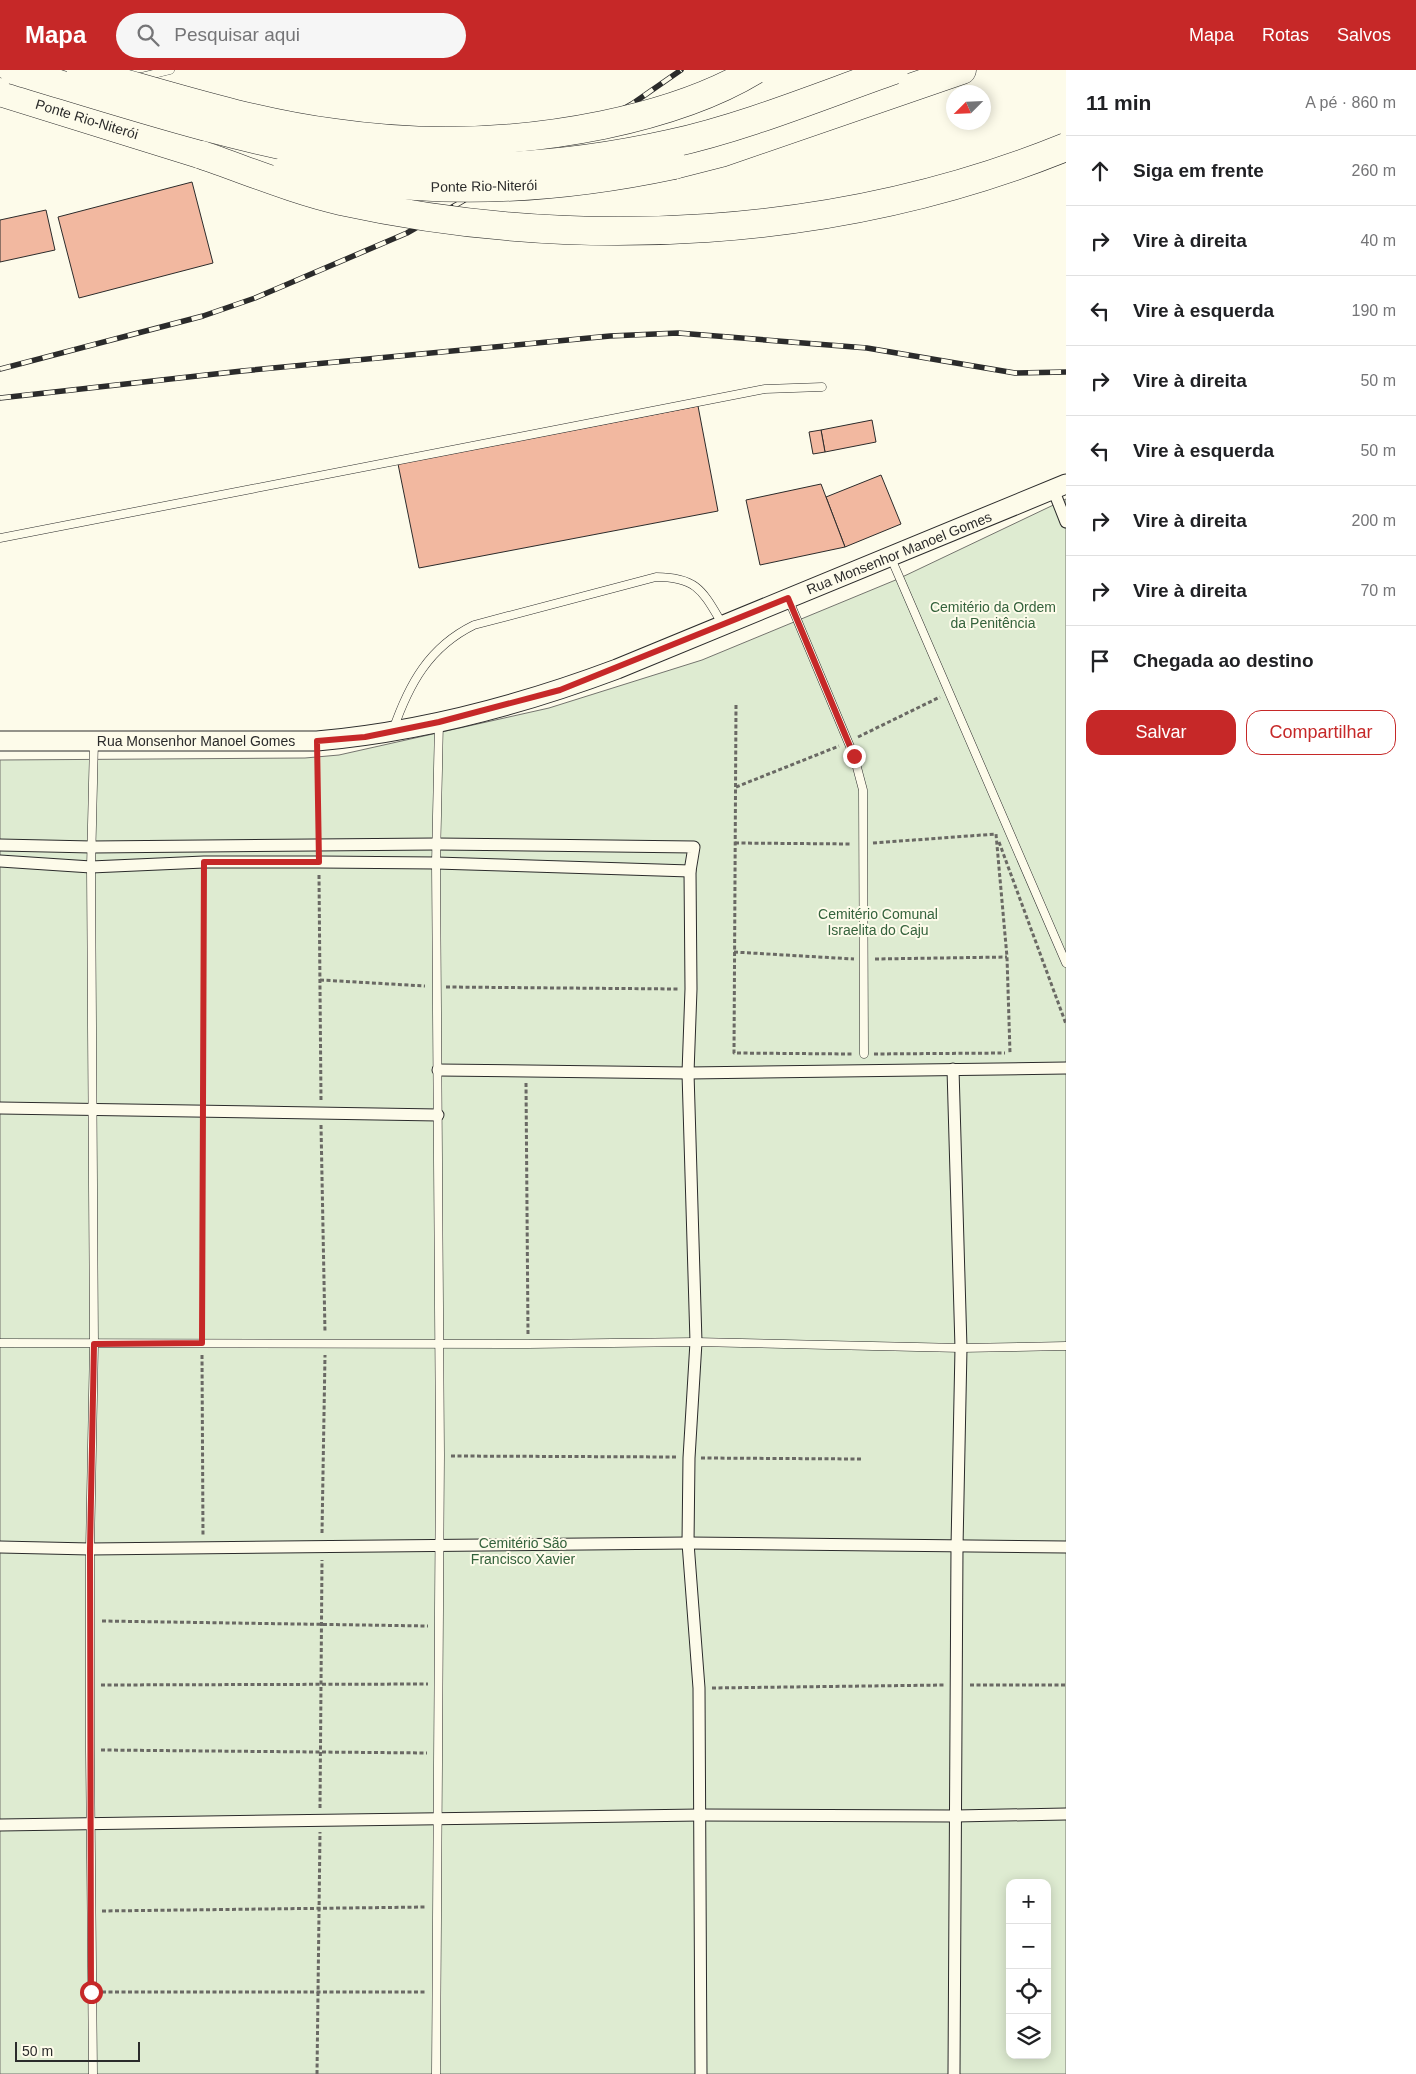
<!DOCTYPE html>
<html lang="pt">
<head>
<meta charset="utf-8">
<style>
	body { margin:0; font-family:Helvetica,sans-serif; background:#f6f6f6; color:#202124 }
	.controls { position:absolute; right:15px; bottom:15px; display:grid; overflow:hidden; border-radius:10px; box-shadow:0 2px 12px #0003 }
	.controls button { width:45px; height:45px; display:grid; place-items:center; padding:0; border:0; border-bottom:1px solid #e0e0e0; background:#fff; color:#202124; font:25px sans-serif }
	.compass { position:absolute; left:946px; top:15px; width:45px; height:45px; border-radius:50%; background:#fff; box-shadow:0 2px 12px #0003; rotate:246deg }
	.scale { position:absolute; left:15px; bottom:12px; width:125px; box-sizing:border-box; padding-left:5px; border:2px solid #2b2b2b; border-top:0; font-size:14px; line-height:18px; white-space:nowrap; color:#2b2b2b; -webkit-text-stroke:4px #fdfbea; paint-order:stroke }
	.stop { position:absolute; width:15px; height:15px; margin:-11px; border:4px solid #c62828; border-radius:50%; background:#fff }
	.stop.end { background:#c62828; border-color:#fff; box-shadow:0 1px 5px #0008 }
	.list { margin:0; padding:0; list-style:none }
	h2 { display:flex; justify-content:space-between; align-items:center; height:65px; margin:0; padding:0 20px; font-size:21px }
	h2 small { font-size:16px; font-weight:400; color:#757577 }
	.list li { display:grid; grid-template-columns:32px 1fr auto; gap:15px; align-items:center; box-sizing:border-box; height:70px; padding:0 20px; border-top:1px solid #e0e0e0 }
	.list b { display:block; font-size:19px; white-space:nowrap }
	.list em { font-size:16px; font-style:normal; color:#757577 }
	.actions { display:flex; gap:10px; padding:15px 20px }
	.actions a { flex:1; padding:11px 0; border:1px solid #c62828; border-radius:15px; text-align:center; font-size:18px; color:#c62828 }
	.actions .main { background:#c62828; color:#fff }
	.icon { flex:none; width:28px; height:28px; fill:none; stroke:currentColor; stroke-width:2; stroke-linecap:round; stroke-linejoin:round }
	.map { position:relative; flex:none; width:1066px; height:2004px; overflow:hidden }
	header { display:flex; align-items:center; gap:30px; box-sizing:border-box; height:70px; padding:0 25px; background:#c62828; color:#fff }
	header strong { font-size:24px }
	nav { display:flex; gap:28px; margin-inline-start:auto; font-size:18px }
	.search { width:350px; height:45px; background:#f6f6f6; display:flex; align-items:center; gap:12px; box-sizing:border-box; padding:0 18px; border-radius:28px; color:#757577; font-size:19px }
	main { display:flex }
	aside { flex:1; background:#fff }
	.map>svg:first-child { display:block }
	.green { fill:#deebd1; stroke:#74746e; fill-rule:evenodd }
	.building { fill:#f2b8a0; stroke:#2b2b2b }
	.lines { fill:none; stroke-linecap:round; stroke-linejoin:round }
	.service-casing { stroke:#2b2b2b; stroke-width:9 }
	.pedestrian-casing { stroke:#2b2b2b; stroke-width:13 }
	.tertiary-casing { stroke:#2b2b2b; stroke-width:21 }
	.motorway-casing { stroke:#2b2b2b; stroke-width:29 }
	.path { stroke:#6a6964; stroke-width:3; stroke-dasharray:4 2.5; stroke-linecap:butt }
	.service { stroke:#fdfbea; stroke-width:8 }
	.pedestrian { stroke:#fdfbea; stroke-width:11 }
	.tertiary { stroke:#fdfbea; stroke-width:19 }
	.motorway { stroke:#fdfbea; stroke-width:28 }
	.rail-casing { stroke:#2b2b2b; stroke-width:5.5 }
	.rail { stroke:#fdfbea; stroke-width:4; stroke-dasharray:11; stroke-linecap:butt }
	.motorway-bridge-casing { stroke:#2b2b2b; stroke-width:29; stroke-linecap:butt }
	.motorway-bridge { stroke:#fdfbea; stroke-width:28 }
	.route { stroke:#c62828; stroke-width:6 }
	.labels { text-anchor:middle; dominant-baseline:central; stroke-width:4; stroke-linejoin:round; paint-order:stroke }
	.street-label { font-size:14px; fill:#2b2b2b; stroke:#fdfbea }
	.park-label { font-size:14px; fill:#34623c; stroke:#fdfbea }
</style>
</head>
<body>
<header>
<strong>Mapa</strong>
<div class="search"><svg class="icon" aria-label="search" viewBox="0 0 24 24"><circle cx="10" cy="10" r="6"/><path d="M15 15l6 6"/></svg>Pesquisar aqui</div>
<nav><a>Mapa</a><a>Rotas</a><a>Salvos</a></nav>
</header>
<main>
<div class="map">
<svg width="1066" height="2004" viewBox="0 0 1066 2004">
	<rect width="100%" height="100%" fill="#fdfbea"/>
	<!-- green -->
	<path class="green" d="M1066,429v1575h-1066v-1314l305,-2 34,-3 210,-47 153,-48 196,-81zM1010,1813h37v172h-37z"/>
	<!-- building -->
	<g class="building">
		<polygon points="192,112 213,193 79,228 58,147"/>
		<polygon points="46,140 55,180 0,192 0,150"/>
		<polygon points="698,336 718,441 419,498 398,394"/>
		<polygon points="872,350 876,372 825,382 821,360"/>
		<polygon points="821,360 825,382 813,384 809,362"/>
		<polygon points="881,405 901,454 845,477 826,427"/>
		<polygon points="821,414 845,477 760,495 746,430"/>
	</g>
	<g class="lines">
		<!-- service casing -->
		<g class="service-casing">
			<g id="service">
				<polyline points="137,8 170,0"/>
				<polyline points="0,468 765,319 822,317"/>
				<polyline points="891,488 1066,893"/>
				<polyline points="788,528 854,686 863,720 864,984"/>
				<path d="M393,660c16,-46 36,-83 81,-105l182,-48c42,0 47,15 67,48"/>
				<polyline points="0,1273 528,1274 696,1272 961,1278 1066,1276"/>
				<polyline points="93,2004 90,1680 90,1479 94,1274 91,797 94,671"/>
				<polyline points="436,2004 440,1385 436,793 439,652"/>
			</g>
		</g>
		<!-- pedestrian casing -->
		<g class="pedestrian-casing">
			<g id="pedestrian">
				<polyline points="1053,419 1066,452"/>
				<polyline points="0,775 92,777 436,774 694,777 690,801 691,919 688,1003 696,1272 689,1388 688,1473 699,1618 701,2004"/>
				<polyline points="0,791 91,797 204,792 319,792 436,793 690,801"/>
				<polyline points="953,999 961,1278 957,1477 954,2004"/>
				<polyline points="438,1000 688,1003 1066,998"/>
				<polyline points="0,1038 438,1045"/>
				<polyline points="0,1477 90,1479 688,1473 1066,1477"/>
				<polyline points="0,1755 700,1745 955,1746 1066,1744"/>
			</g>
		</g>
		<!-- tertiary casing -->
		<g class="tertiary-casing">
			<path id="tertiary" d="M0,671h317c102,-9 204,-36 300,-72l449,-185"/>
		</g>
		<!-- motorway casing -->
		<g class="motorway-casing">
			<g id="motorway">
				<polyline points="0,22 202,85"/>
				<polyline points="674,95 721,83 962,0"/>
			</g>
		</g>
		<!-- path -->
		<g class="path">
			<polyline points="736,635 734,983 852,984"/>
			<polyline points="858,667 940,627"/>
			<polyline points="318,687 318,763"/>
			<polyline points="736,717 839,676"/>
			<polyline points="999,772 1066,954"/>
			<polyline points="735,773 852,774"/>
			<polyline points="873,773 996,764 1007,887 1010,983"/>
			<polyline points="319,805 321,1031"/>
			<polyline points="734,882 854,889"/>
			<polyline points="875,889 1007,887"/>
			<polyline points="320,910 425,916"/>
			<polyline points="446,917 678,919"/>
			<polyline points="874,984 1005,983"/>
			<polyline points="526,1013 528,1264"/>
			<polyline points="203,1028 204,805"/>
			<polyline points="321,1055 325,1263"/>
			<polyline points="202,1263 203,1055"/>
			<polyline points="202,1285 203,1466"/>
			<polyline points="451,1386 678,1387"/>
			<polyline points="701,1388 861,1389"/>
			<polyline points="322,1463 325,1285"/>
			<polyline points="102,1551 428,1556"/>
			<polyline points="101,1615 428,1614"/>
			<polyline points="970,1615 1066,1615"/>
			<polyline points="712,1618 944,1615"/>
			<polyline points="101,1680 427,1683"/>
			<polyline points="320,1738 322,1490"/>
			<polyline points="102,1841 426,1837"/>
			<polyline points="102,1922 426,1922"/>
			<polyline points="317,2004 320,1762"/>
		</g>
		<!-- service -->
		<use href="#service" class="service"/>
		<!-- pedestrian -->
		<use href="#pedestrian" class="pedestrian"/>
		<!-- tertiary -->
		<use href="#tertiary" class="tertiary"/>
		<!-- motorway -->
		<use href="#motorway" class="motorway"/>
		<!-- rail casing -->
		<g class="rail-casing">
			<g id="rail">
				<polyline points="0,299 203,246 255,228 407,163 632,34 681,0"/>
				<polyline points="0,328 242,301 610,266 678,263 867,278 1015,303 1066,302"/>
			</g>
		</g>
		<!-- rail -->
		<use href="#rail" class="rail"/>
		<!-- motorway-bridge casing -->
		<g class="motorway-bridge-casing">
			<g id="motorway-bridge">
				<path d="M13,0c110,33 221,70 335,88 106,16 217,9 321,-14 77,-17 151,-48 225,-74"/>
				<path d="M81,1c84,23 168,51 254,62 89,13 180,10 268,-8 52,-11 106,-27 152,-55"/>
				<path d="M202,85c44,15 94,36 139,46 238,52 498,38 725,-54"/>
				<path d="M287,99c43,7 85,15 128,17 87,6 174,-3 259,-21"/>
			</g>
		</g>
		<!-- motorway-bridge -->
		<use href="#motorway-bridge" class="motorway-bridge"/>
	</g>
	<g class="lines">
		<!-- route -->
		<polyline class="route" points="91,1922 90,1479 94,1274 202,1273 204,792 319,792 317,671 365,667 439,652 560,620 788,528 854,686"/>
	</g>
	<g class="labels">
		<!-- street labels -->
		<g class="street-label">
			<text transform="translate(87 49) rotate(17)">Ponte Rio-Niterói</text>
			<text transform="translate(484 116) rotate(-1)">Ponte Rio-Niterói</text>
			<text transform="translate(899 483) rotate(-22)">Rua Monsenhor Manoel Gomes</text>
			<text x="196" y="671">Rua Monsenhor Manoel Gomes</text>
		</g>
		<!-- park labels -->
		<g class="park-label">
			<text x="993" y="537">Cemitério da Ordem<tspan x="993" dy="16">da Penitência</tspan></text>
			<text x="878" y="844">Cemitério Comunal<tspan x="878" dy="16">Israelita do Caju</tspan></text>
			<text x="523" y="1473">Cemitério São<tspan x="523" dy="16">Francisco Xavier</tspan></text>
		</g>
	</g>
</svg>
<div class="controls">
<button>+</button>
<button>−</button>
<button><svg class="icon" aria-label="locate" viewBox="0 0 24 24"><circle cx="12" cy="12" r="6"/><path d="M12 2v4M12 18v4M2 12h4M18 12h4"/></svg></button>
<button><svg class="icon" aria-label="layers" viewBox="0 0 24 24"><path d="M12 4l9 5-9 5-9-5zM3 14l9 5 9-5"/></svg></button>
</div>
<svg class="compass" viewBox="-18 -18 36 36"><path d="M0-13l5 13h-10z" fill="#e53935"/><path d="M0 13l5-13h-10z" fill="#757577"/></svg>
<div class="scale">50 m</div>
<div class="stop" style="left:91px;top:1922px"></div>
<div class="stop end" style="left:854px;top:686px"></div>
</div>
<aside>
<h2>11 min<small>A pé · 860 m</small></h2>
<ul class="list">
<li><svg class="icon" aria-label="ahead" viewBox="0 0 24 24"><path d="M12 20V5M6 11l6-6 6 6"/></svg><div><b>Siga em frente</b></div><em>260 m</em></li>
<li><svg class="icon" aria-label="right" viewBox="0 0 24 24"><path d="M7 20v-9h11M14 6l5 5-5 5"/></svg><div><b>Vire à direita</b></div><em>40 m</em></li>
<li><svg class="icon" aria-label="left" viewBox="0 0 24 24"><path d="M17 20v-9H6M10 6l-5 5 5 5"/></svg><div><b>Vire à esquerda</b></div><em>190 m</em></li>
<li><svg class="icon" aria-label="right" viewBox="0 0 24 24"><path d="M7 20v-9h11M14 6l5 5-5 5"/></svg><div><b>Vire à direita</b></div><em>50 m</em></li>
<li><svg class="icon" aria-label="left" viewBox="0 0 24 24"><path d="M17 20v-9H6M10 6l-5 5 5 5"/></svg><div><b>Vire à esquerda</b></div><em>50 m</em></li>
<li><svg class="icon" aria-label="right" viewBox="0 0 24 24"><path d="M7 20v-9h11M14 6l5 5-5 5"/></svg><div><b>Vire à direita</b></div><em>200 m</em></li>
<li><svg class="icon" aria-label="right" viewBox="0 0 24 24"><path d="M7 20v-9h11M14 6l5 5-5 5"/></svg><div><b>Vire à direita</b></div><em>70 m</em></li>
<li><svg class="icon" aria-label="arrive" viewBox="0 0 24 24"><path d="M6 21V4h12l-3 4 3 4H6"/></svg><div><b>Chegada ao destino</b></div></li>
</ul>
<div class="actions"><a class="main">Salvar</a><a>Compartilhar</a></div>
</aside>
</main>
</body>
</html>
